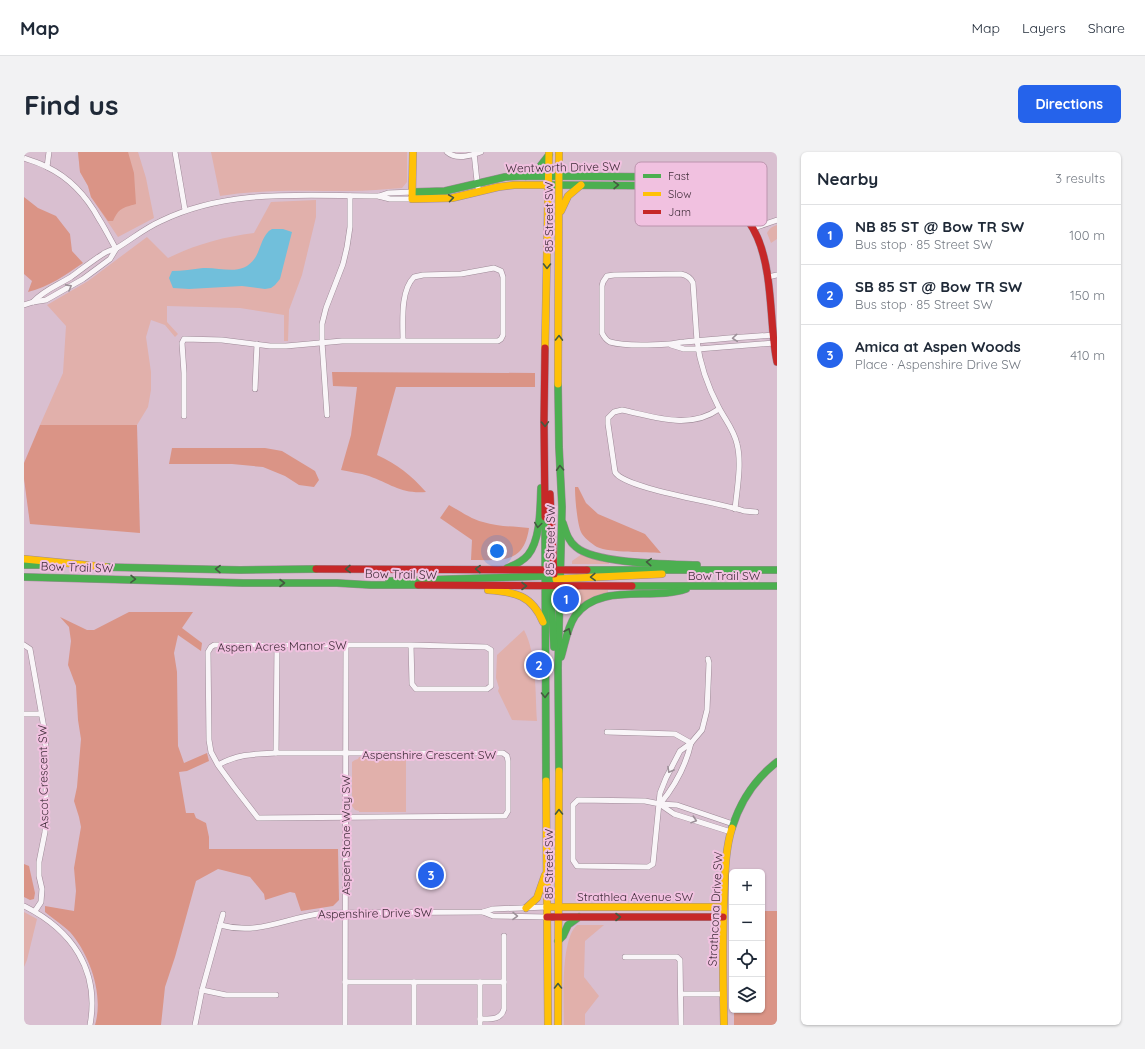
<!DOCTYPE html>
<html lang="en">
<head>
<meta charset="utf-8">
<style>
	body { margin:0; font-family:Quicksand,sans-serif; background:#f2f2f3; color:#1f2937 }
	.controls { position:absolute; right:12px; bottom:12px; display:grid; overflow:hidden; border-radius:6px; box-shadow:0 1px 3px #0004 }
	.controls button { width:36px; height:36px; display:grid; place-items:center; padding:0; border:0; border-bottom:1px solid #e0e1e3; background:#fff; color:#1f2937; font:20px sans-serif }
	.you { position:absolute; left:473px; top:399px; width:14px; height:14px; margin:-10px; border:3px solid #fff; border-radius:50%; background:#1a73e8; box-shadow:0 0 0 6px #1a73e833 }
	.badge { display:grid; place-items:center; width:26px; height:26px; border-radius:50%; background:#2563eb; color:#fff; font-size:13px; font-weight:700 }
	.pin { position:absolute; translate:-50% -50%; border:2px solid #fff; box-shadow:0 1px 4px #0006 }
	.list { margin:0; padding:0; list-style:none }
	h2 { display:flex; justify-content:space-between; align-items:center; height:52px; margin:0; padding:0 16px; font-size:17px }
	h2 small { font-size:13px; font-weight:400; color:#747a83 }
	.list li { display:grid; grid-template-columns:26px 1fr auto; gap:12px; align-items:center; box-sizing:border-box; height:60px; padding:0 16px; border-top:1px solid #e0e1e3 }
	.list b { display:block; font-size:15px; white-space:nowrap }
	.list p { margin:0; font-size:13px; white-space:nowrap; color:#747a83 }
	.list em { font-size:13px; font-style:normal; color:#747a83 }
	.icon { flex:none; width:22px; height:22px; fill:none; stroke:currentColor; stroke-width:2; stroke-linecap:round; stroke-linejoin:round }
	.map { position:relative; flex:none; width:753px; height:873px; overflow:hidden; border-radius:6px }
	header { display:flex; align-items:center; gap:24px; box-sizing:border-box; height:56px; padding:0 20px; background:#fff; border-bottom:1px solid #e0e1e3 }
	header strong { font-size:19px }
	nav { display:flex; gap:22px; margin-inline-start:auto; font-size:14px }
	.intro { display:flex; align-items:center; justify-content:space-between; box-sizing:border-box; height:96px; padding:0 24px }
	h1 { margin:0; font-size:28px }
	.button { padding:10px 18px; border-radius:6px; background:#2563eb; color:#fff; font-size:14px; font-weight:700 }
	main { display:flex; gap:24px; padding:0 24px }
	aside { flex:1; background:#fff; border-radius:6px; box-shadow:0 1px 3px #0004 }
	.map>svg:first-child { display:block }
	.green { fill:#e1b0ab }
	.forest { fill:#da9486 }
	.water { fill:#71bfdb }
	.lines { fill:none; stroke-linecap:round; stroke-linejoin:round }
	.street-casing { stroke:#9e8a97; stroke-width:6 }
	.fast-casing { stroke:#9e8a97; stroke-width:8 }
	.slow-casing { stroke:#9e8a97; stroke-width:8 }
	.jam-casing { stroke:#9e8a97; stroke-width:8 }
	.street { stroke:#f9f5f8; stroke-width:5 }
	.fast { stroke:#4caf50; stroke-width:7 }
	.slow { stroke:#ffc107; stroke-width:7 }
	.jam { stroke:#c62828; stroke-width:7 }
	.oneway { stroke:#445a40 }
	.oneway2 { stroke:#9c9098 }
	.labels { text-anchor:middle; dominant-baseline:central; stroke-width:4; stroke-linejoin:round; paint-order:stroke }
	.street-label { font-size:12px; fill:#3f2c38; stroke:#f1c1e0 }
	.key { fill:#f1c1e0; stroke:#bc94ae; stroke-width:1 }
	.key-label { font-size:11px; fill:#3f2c38 }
</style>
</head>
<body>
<header>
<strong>Map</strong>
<nav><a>Map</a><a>Layers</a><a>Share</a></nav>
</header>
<div class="intro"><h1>Find us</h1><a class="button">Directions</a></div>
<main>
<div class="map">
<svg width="753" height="873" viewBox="0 0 753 873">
	<rect width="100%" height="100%" fill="#d9bfd0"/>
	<!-- green -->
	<g class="green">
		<polygon points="54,0 114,0 122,26 130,66 94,85 67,45 64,34 56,20"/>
		<path d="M187,0h196v30l-5,6c-18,1 -35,3 -53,3 -43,0 -86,-2 -129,5z"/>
		<path d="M292,48v17l-14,58 -13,35 -1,31h-4v-26l-44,-7 -73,-2v16l11,12 -3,3 -10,-12 -14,-5 -5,17 5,35v18l-3,17 -11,18h-97l23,-52 3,-47 -19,-21 41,-24 59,-44 21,21c29,-14 55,-21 86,-25l17,-31z"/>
		<path d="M753,73v14l-6,4 -4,-10c3,-5 4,-6 10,-8z"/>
		<polygon points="558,402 586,409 585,412 548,412 548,409"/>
		<polygon points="584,437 584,440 567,446 555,455 547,451 547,438"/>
		<path d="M500,478c13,24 11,63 13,91l-25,-1 -14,-29 1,-3 -3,-10 1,-23z"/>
		<polygon points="335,605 382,605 382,660 335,660 335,659 331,658 328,654 328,610 331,608 334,607"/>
		<polygon points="0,760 13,767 3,808 0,815"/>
		<path d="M553,773h27l-19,16 -1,36 15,19 -14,18v11h-21c0,-23 -4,-85 13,-100z"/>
	</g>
	<!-- forest -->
	<g class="forest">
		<path d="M54,0h50l6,21 2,31c-14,4 -17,4 -23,17h-5l-17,-24 -3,-11 -8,-14z"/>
		<path d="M0,45l14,11 18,8 14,18 2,17 11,12c-18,12 -34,24 -55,29l4,-11 -8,-7z"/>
		<path d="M308,220l203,1v14h-139l-19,68c20,9 34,20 49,37 -25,2 -35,-8 -57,-16 -9,-3 -19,-4 -28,-6l10,-35 6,-48 -24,-1z"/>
		<polygon points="16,273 113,273 116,381 6,372 0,327 0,311"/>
		<polygon points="148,296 241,296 258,299 291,319 295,328 290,335 275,333 261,324 239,315 208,312 145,312"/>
		<path d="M551,335h3l8,16 12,11 47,20 16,19c-15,-1 -51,0 -64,-6 -5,-3 -14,-10 -16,-15 -4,-9 -6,-35 -6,-45z"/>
		<path d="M425,353c11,6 22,14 34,17 15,5 31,4 46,6 -5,36 -27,32 -58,32l1,-20 -32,-22z"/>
		<path d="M105,460h64l-11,16 20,15 -1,8 -23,-16 -4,18 3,19 1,74 6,17 23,-10 2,8 -22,10 -8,1 7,41h8l2,5 10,5 3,14v12h129l1,51 -6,6 -32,5 -6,-18 -5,-1 -25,8 -1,-6 -14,-17 -32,-8 -22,12 -21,76 -10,30 -4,38h-66c9,-30 -5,-70 -25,-93 -7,-7 -17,-13 -25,-20v-6l29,5 2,-20 -2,-23 7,-41 -2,-10 -5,-16 3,-14 4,-48 -3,-19 -2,-34 -8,-21 3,-24 -2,-14 -9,-10 27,13h7z"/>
		<polygon points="0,712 5,714 11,741 10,747 6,748 0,745"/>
		<polygon points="738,759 753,759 753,873 710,873 710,858 738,858"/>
	</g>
	<!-- water -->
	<path class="water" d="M248,77h11l9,3 -12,47 -5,6 -4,3 -6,1 -23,-3 -53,3 -16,-1 -4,-10 3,-7c10,0 21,-2 31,-3 19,-1 39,9 52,-10 6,-9 7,-24 17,-29z"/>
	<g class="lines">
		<!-- street casing -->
		<g class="street-casing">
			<g id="street">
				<polyline points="151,0 161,58"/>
				<path d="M423,0c9,8 23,4 34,0"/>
				<path d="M450,2c2,13 2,26 5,38"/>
				<path d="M0,6c8,3 16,5 23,9 23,11 40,30 52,52 6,9 11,20 17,30"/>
				<polyline points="23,15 25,0"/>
				<polyline points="355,44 364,41 389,40"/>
				<polyline points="730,76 753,68"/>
				<polyline points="744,125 753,123"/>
				<path d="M9,150c11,-12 25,-17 38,-25 11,-8 21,-16 32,-23 4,-3 9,-4 14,-6 15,-9 28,-20 44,-27 68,-33 143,-25 217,-25l12,3h22"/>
				<polyline points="0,153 9,150 22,148 59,127 86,107 92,97"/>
				<polyline points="647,193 660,197 674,197 750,191"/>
				<polyline points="231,237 233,192"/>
				<path d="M695,257c-29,21 -64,8 -97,1l-8,2 -6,6v6l7,48c9,17 108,31 129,39l12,1"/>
				<polyline points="303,263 298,190 298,172 302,156 319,112 323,95 326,75 326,44"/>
				<path d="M160,264v-43l-2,-30 2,-4 38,1 48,6h16l56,-5h156l3,-2 2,-4v-58l-2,-6 -7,-3 -33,6 -38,1 -9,2c-14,14 -11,45 -11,64"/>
				<path d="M711,357c2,-20 7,-46 2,-65 -3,-14 -11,-23 -18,-36 -11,-21 -19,-43 -22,-67l-4,-58c-2,-5 -7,-8 -12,-9l-67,1 -7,1 -4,6 -1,4v47c2,4 4,7 8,9 14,4 44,3 59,2 5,0 10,-2 15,-2 30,-3 60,-5 89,-7"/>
				<polyline points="0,493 6,497 20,576 22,596 22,663 21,680 15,710 15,724 18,737 17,750 11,759"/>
				<polyline points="684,507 685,511 683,558 678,578 667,591 656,599 642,626 636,641 629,712 624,715 553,714 549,708 549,653 554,648 621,649 636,652 653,653 709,672"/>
				<polyline points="0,562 17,562"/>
				<polyline points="583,580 651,582 667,591"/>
				<polyline points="252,601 253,493"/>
				<path d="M194,613c20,-11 36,-11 58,-12h227l4,3 1,5v50l-3,5 -247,2 -24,-31 -16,-22 -7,-13 -2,-12 -1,-88 3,-5 3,-2h197l75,2 5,3v36l-4,3h-71l-4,-5 -1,-39"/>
				<path d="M636,652c14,-17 26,-39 31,-61"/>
				<polyline points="637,653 650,662 707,680"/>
				<path d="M0,754c48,24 76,64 66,119"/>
				<polyline points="459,760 469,764 523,765"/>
				<polyline points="196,773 199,762"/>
				<polyline points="601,805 653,805 656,808 657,873"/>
				<polyline points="321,830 456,830 456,873"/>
				<polyline points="390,830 390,873"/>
				<polyline points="456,830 480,830"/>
				<polyline points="178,838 202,843 252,843"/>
				<polyline points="657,842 699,842"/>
				<path d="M456,867c11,0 21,1 24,-10v-73"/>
				<path d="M171,873l7,-35 18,-65c40,11 66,-8 105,-12l158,-1 10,-3 54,-2"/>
				<polyline points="321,873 322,493"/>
			</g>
		</g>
		<!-- fast casing -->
		<g class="fast-casing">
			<g id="fast">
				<polyline points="502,24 514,17 525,3"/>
				<polyline points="522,33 675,34"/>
				<polyline points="389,40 421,39 481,25 501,24 646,25 659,27 673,31"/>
				<polyline points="534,232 535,295 538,355 534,516 535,619"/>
				<polyline points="521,365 522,629"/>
				<path d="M539,371c3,9 5,18 13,24 19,17 94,17 121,18"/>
				<polyline points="0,413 26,413"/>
				<polyline points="78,415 216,418 292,417"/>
				<path d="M483,416c8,-3 16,-7 21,-13 13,-16 12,-48 13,-67"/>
				<polyline points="563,418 753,418"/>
				<polyline points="0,425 219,431 313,431 347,433 394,433"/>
				<polyline points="365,429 526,424 531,422 536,417"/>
				<polyline points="526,429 530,495"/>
				<polyline points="608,434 753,434"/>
				<path d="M537,505c4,-13 6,-29 14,-41 24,-34 77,-15 111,-27"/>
				<path d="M708,676c8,-26 23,-49 45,-66"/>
				<polyline points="534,789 539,784 544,773 555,765"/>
			</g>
		</g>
		<!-- slow casing -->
		<g class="slow-casing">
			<g id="slow">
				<polyline points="389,0 388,47 428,46 474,35 490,33 522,33"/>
				<polyline points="537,59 544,44 557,33"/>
				<polyline points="521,196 525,0"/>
				<polyline points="534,232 535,0"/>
				<polyline points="0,407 82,415"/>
				<polyline points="532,427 638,422"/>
				<path d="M464,438c27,2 44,5 55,32"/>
				<polyline points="522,629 524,873"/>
				<polyline points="523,755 699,755"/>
				<polyline points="502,756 513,746 521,723"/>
				<polyline points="534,873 535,619"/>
				<path d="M700,873c-1,-42 -2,-84 0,-127 1,-23 1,-48 8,-70"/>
			</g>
		</g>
		<!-- jam casing -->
		<g class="jam-casing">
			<g id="jam">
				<path d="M673,31c66,27 70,72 75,137 1,14 2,28 5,42"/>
				<polyline points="526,342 530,422"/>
				<polyline points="521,365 520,268 521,196"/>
				<polyline points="292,417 563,418"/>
				<polyline points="394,433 608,434"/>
				<polyline points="523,765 699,765"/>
			</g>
		</g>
		<!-- street -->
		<use href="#street" class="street"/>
		<!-- fast -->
		<use href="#fast" class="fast"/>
		<!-- slow -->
		<use href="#slow" class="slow"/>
		<!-- jam -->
		<use href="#jam" class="jam"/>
	</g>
	<!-- one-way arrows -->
	<defs><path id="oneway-chevron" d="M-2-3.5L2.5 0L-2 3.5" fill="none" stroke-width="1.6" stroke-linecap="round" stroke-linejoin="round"/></defs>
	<g class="oneway">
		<use href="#oneway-chevron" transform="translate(592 33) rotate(-1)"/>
		<use href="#oneway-chevron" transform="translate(427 46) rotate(-8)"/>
		<use href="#oneway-chevron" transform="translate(523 114) rotate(91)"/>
		<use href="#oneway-chevron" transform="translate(535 186) rotate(-89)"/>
		<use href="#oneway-chevron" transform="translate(521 272) rotate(88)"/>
		<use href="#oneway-chevron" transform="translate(536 316) rotate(-93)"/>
		<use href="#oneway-chevron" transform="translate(514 373) rotate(98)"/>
		<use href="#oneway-chevron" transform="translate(625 410) rotate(-176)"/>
		<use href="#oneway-chevron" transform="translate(194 417) rotate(-179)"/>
		<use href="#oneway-chevron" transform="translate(324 417) rotate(179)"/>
		<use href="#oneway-chevron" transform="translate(454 417) rotate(-179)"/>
		<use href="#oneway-chevron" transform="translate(569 425) rotate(178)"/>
		<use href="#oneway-chevron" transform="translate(109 427) rotate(1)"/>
		<use href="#oneway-chevron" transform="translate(258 431)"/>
		<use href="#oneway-chevron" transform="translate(500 434)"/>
		<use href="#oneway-chevron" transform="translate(544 479) rotate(-67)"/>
		<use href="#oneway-chevron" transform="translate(521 543) rotate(89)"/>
		<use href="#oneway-chevron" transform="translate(535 660) rotate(-91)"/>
		<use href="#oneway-chevron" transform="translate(594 765)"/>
		<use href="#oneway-chevron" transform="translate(534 834) rotate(-90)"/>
	</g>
	<g class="oneway2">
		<use href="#oneway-chevron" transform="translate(45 135) rotate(-29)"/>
		<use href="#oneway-chevron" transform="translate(711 186) rotate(175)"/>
		<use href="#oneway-chevron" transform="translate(646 618) rotate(119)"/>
		<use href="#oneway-chevron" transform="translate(670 668) rotate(18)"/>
		<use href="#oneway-chevron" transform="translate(491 764) rotate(1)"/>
	</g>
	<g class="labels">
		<!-- street labels -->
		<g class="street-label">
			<text transform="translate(539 15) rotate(-1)">Wentworth Drive SW</text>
			<text transform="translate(524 65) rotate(-90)">85 Street SW</text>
			<text transform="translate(526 388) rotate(-89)">85 Street SW</text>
			<text transform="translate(53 415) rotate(2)">Bow Trail SW</text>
			<text transform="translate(377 422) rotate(1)">Bow Trail SW</text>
			<text x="700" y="423">Bow Trail SW</text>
			<text transform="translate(258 494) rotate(-1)">Aspen Acres Manor SW</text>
			<text x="405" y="602">Aspenshire Crescent SW</text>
			<text transform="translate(19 625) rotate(-91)">Ascot Crescent SW</text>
			<text transform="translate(321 683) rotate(-90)">Aspen Stone Way SW</text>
			<text transform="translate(524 712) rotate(-90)">85 Street SW</text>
			<text x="611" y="744">Strathlea Avenue SW</text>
			<text transform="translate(691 757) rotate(-87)">Strathcona Drive SW</text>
			<text transform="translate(351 761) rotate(-1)">Aspenshire Drive SW</text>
		</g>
	</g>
	<!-- legend -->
	<rect x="611" y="10" width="132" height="64" rx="6" class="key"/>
	<rect x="619" y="22" width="18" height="4" fill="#4caf50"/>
	<rect x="619" y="40" width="18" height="4" fill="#ffc107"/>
	<rect x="619" y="58" width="18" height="4" fill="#c62828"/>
	<g class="key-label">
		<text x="644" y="28">Fast</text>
		<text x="644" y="46">Slow</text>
		<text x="644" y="64">Jam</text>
	</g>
</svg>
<div class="controls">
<button>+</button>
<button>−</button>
<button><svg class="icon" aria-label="locate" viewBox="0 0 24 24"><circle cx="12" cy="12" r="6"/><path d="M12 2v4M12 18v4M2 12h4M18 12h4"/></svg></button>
<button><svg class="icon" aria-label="layers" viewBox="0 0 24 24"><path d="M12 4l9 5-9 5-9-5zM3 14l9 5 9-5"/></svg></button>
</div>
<div class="you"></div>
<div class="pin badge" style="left:542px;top:447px">1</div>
<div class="pin badge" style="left:515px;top:513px">2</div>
<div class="pin badge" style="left:407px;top:723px">3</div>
</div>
<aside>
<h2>Nearby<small>3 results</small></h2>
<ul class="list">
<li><span class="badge">1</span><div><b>NB 85 ST @ Bow TR SW</b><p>Bus stop · 85 Street SW</p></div><em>100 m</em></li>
<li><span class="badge">2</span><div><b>SB 85 ST @ Bow TR SW</b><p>Bus stop · 85 Street SW</p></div><em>150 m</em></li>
<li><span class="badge">3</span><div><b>Amica at Aspen Woods</b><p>Place · Aspenshire Drive SW</p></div><em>410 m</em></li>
</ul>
</aside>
</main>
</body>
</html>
